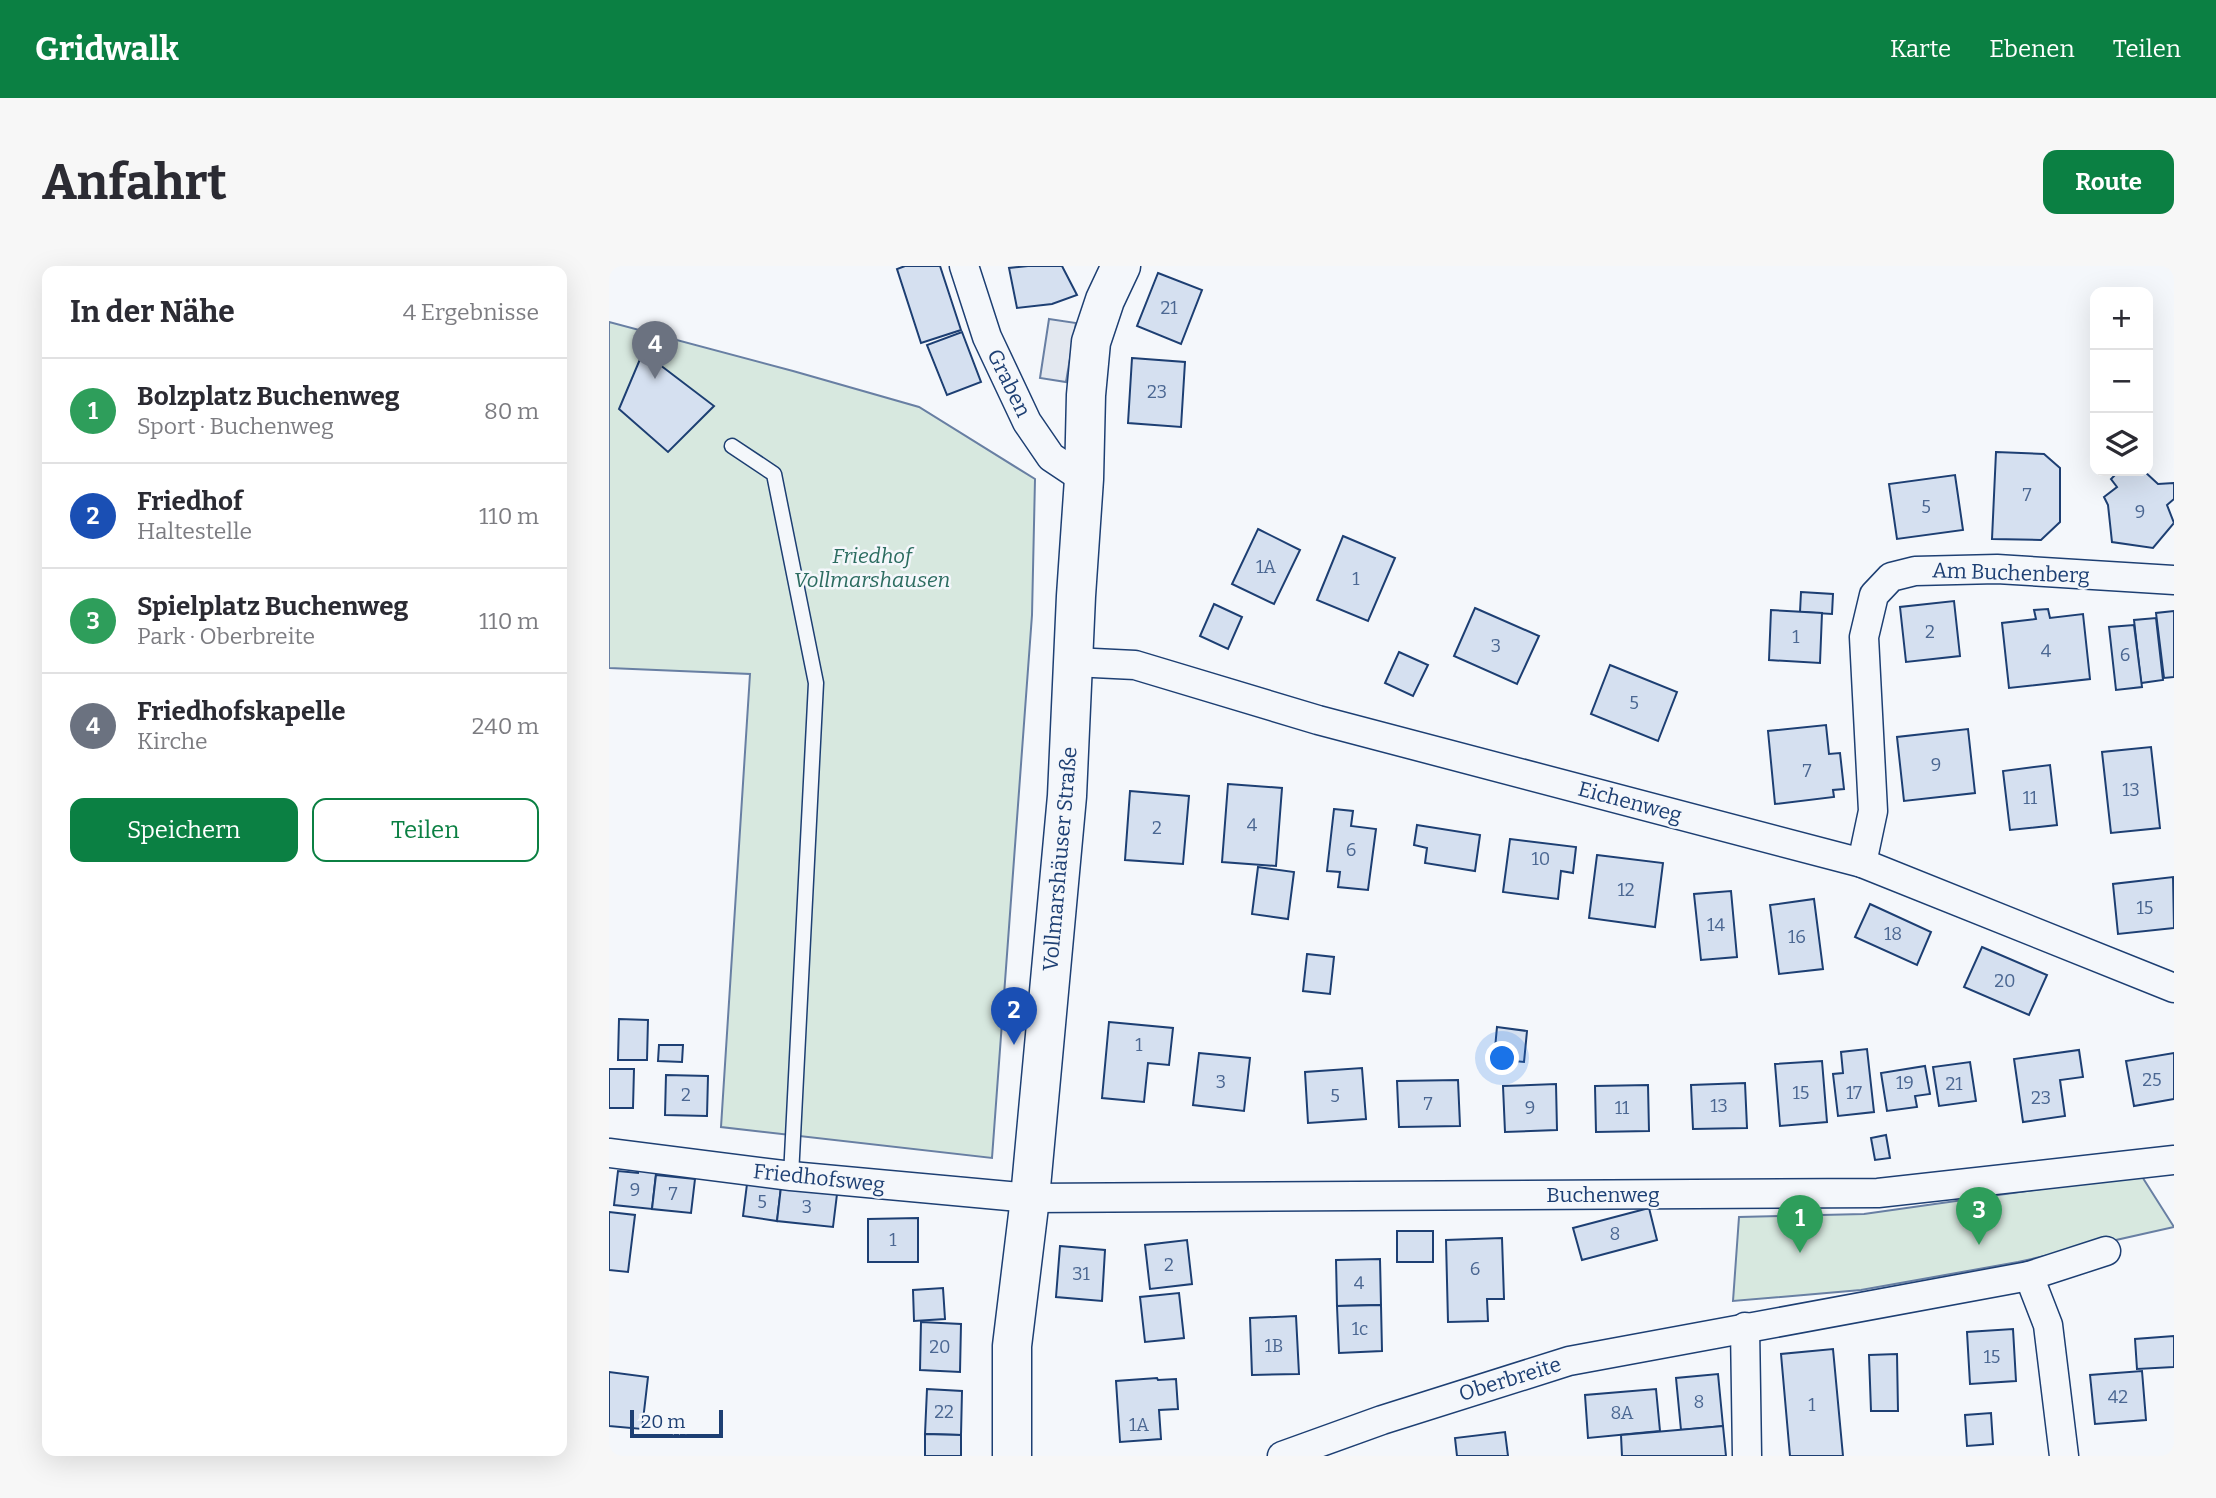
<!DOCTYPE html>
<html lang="de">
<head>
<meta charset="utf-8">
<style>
	body { margin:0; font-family:Bitter,serif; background:#f7f7f7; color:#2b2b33 }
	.controls { position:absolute; right:21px; top:21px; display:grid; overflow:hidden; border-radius:14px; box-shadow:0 7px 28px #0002 }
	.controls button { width:63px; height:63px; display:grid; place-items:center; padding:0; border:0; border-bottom:2px solid #e1e1e2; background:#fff; color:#2b2b33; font:35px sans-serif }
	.scale { position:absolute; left:21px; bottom:18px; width:93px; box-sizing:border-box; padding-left:7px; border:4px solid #1d3f73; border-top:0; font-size:19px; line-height:24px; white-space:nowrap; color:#1d3f73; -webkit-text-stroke:5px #f4f7fb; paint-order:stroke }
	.you { position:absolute; left:894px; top:793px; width:24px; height:24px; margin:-18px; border:5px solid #fff; border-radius:50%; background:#1a73e8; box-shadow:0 0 0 10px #1a73e833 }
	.badge { display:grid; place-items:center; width:46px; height:46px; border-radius:50%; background:#0b8043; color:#fff; font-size:23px; font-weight:700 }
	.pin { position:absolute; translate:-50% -58px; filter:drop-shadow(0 2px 4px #0008) }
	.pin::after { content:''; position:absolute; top:37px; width:24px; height:21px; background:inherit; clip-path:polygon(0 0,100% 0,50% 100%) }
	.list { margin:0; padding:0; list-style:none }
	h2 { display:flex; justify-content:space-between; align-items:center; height:91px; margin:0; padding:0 28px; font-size:30px }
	h2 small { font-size:23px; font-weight:400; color:#7c7c81 }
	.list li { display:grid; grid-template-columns:46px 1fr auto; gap:21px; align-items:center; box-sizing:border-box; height:105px; padding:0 28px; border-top:2px solid #e1e1e2 }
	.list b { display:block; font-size:26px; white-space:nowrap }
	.list p { margin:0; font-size:23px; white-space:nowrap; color:#7c7c81 }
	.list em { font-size:23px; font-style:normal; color:#7c7c81 }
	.actions { display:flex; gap:14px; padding:21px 28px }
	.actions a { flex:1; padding:16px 0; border:2px solid #0b8043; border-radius:14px; text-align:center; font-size:24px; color:#0b8043 }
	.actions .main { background:#0b8043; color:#fff }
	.icon { flex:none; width:38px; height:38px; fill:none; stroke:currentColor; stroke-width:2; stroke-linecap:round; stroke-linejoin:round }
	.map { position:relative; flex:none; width:1565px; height:1190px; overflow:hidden; border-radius:14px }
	header { display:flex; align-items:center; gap:42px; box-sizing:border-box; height:98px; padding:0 35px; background:#0b8043; color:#fff }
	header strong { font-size:33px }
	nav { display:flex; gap:38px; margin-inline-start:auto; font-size:24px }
	.intro { display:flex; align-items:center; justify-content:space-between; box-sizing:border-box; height:168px; padding:0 42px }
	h1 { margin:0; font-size:49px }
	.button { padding:18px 32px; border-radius:14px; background:#0b8043; color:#fff; font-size:24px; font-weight:700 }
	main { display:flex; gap:42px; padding:0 42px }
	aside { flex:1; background:#fff; border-radius:14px; box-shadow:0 7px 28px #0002 }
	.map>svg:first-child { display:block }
	.green { fill:#d7e8df; stroke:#687fa3; stroke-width:2 }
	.parking { fill:#e3e8f0; stroke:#687fa3; stroke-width:2 }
	.building { fill:#d5e0f0; stroke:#1d3f73; stroke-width:2 }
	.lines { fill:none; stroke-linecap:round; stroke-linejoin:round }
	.service-casing { stroke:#1d3f73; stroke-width:17 }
	.minor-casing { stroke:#1d3f73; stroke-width:31 }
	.secondary-casing { stroke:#1d3f73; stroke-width:41 }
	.service { stroke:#f4f7fb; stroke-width:14 }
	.minor { stroke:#f4f7fb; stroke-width:28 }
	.secondary { stroke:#f4f7fb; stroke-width:38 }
	.labels { text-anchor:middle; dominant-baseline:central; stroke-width:5; stroke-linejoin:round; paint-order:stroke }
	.number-label { font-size:18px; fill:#4b6792 }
	.street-label { font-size:21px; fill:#1d3f73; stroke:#f4f7fb }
	.park-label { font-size:21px; font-style:italic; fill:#2c6c60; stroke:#f4f7fb }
</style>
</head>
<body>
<header>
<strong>Gridwalk</strong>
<nav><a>Karte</a><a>Ebenen</a><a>Teilen</a></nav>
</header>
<div class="intro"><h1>Anfahrt</h1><a class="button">Route</a></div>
<main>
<aside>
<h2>In der Nähe<small>4 Ergebnisse</small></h2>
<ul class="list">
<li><span class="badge" style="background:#2e9e5b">1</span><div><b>Bolzplatz Buchenweg</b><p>Sport · Buchenweg</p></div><em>80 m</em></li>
<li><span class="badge" style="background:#1a4fb4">2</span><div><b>Friedhof</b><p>Haltestelle</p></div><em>110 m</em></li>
<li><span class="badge" style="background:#2e9e5b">3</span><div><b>Spielplatz Buchenweg</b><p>Park · Oberbreite</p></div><em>110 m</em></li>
<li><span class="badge" style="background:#6b7280">4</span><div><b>Friedhofskapelle</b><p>Kirche</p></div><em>240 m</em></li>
</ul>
<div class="actions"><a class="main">Speichern</a><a>Teilen</a></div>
</aside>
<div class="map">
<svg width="1565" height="1190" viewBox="0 0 1565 1190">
	<rect width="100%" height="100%" fill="#f4f7fb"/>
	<!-- green -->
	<g class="green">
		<polygon points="0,56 184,105 310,141 426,213 423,349 383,892 112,861 141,408 0,402"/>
		<polygon points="1532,909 1565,961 1409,996 1252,1024 1124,1035 1130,951 1255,948"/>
	</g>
	<!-- parking -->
	<polygon class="parking" points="440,53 467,57 457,116 431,112"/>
	<!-- building -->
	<g class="building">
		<polygon points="296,0 331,0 352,64 312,77 288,3"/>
		<polygon points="419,0 453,0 468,29 443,38 408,42 400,2"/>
		<polygon points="549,7 593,24 572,78 528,60"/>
		<polygon points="353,66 372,116 338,129 318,79"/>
		<polygon points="34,86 105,140 59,186 10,143"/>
		<polygon points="523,92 576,96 572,161 519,157"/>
		<polygon points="1387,186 1435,188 1451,202 1451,256 1432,274 1383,273"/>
		<polygon points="1510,205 1535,205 1549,218 1565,217 1565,233 1558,239 1565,257 1544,282 1503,276 1499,239 1495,231 1508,221 1502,213"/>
		<polygon points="1346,209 1354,264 1288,273 1280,218"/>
		<polygon points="649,263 691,284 665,338 623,318"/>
		<polygon points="734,270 786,292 759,355 708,334"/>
		<polygon points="1192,326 1224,328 1223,348 1191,346"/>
		<polygon points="1345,335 1351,390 1297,396 1291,341"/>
		<polygon points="605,338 633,351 619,383 591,370"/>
		<polygon points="866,342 930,370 908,418 845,390"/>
		<polygon points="1439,343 1441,352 1474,348 1481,413 1400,422 1393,357 1427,353 1425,344"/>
		<polygon points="1162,344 1213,347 1211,397 1160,394"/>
		<polygon points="1565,345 1565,411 1555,412 1547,347"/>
		<polygon points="1547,352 1554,414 1532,417 1525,354"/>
		<polygon points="1525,359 1533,421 1507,424 1500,361"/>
		<polygon points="790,386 819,399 804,430 776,417"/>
		<polygon points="1001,399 1068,426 1049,475 982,448"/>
		<polygon points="1217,459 1220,488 1231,487 1235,523 1224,524 1225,531 1166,538 1159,465"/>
		<polygon points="1359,463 1366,527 1295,535 1288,471"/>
		<polygon points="1542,481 1551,562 1502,567 1493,486"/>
		<polygon points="1441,499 1448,559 1401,564 1394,505"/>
		<polygon points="619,518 673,522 667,600 613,596"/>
		<polygon points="521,525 580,530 574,598 516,594"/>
		<polygon points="725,543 744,545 742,560 767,563 759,624 729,621 731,606 718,605"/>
		<polygon points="808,559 871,569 866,605 816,597 818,582 805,579"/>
		<polygon points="901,573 967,581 964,607 952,605 949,633 894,626"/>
		<polygon points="988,589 1054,597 1046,661 980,652"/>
		<polygon points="649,601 685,606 679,653 643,648"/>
		<polygon points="1564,611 1565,662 1509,668 1504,618"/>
		<polygon points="1122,625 1128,691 1092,694 1085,628"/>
		<polygon points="1205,633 1214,703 1170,708 1161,639"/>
		<polygon points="1261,638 1322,666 1308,699 1246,671"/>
		<polygon points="1373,681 1438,709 1420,749 1355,721"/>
		<polygon points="698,688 725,691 721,728 694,725"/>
		<polygon points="10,753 39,754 38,794 9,794"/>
		<polygon points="500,756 564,762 560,799 539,797 535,836 493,832"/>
		<polygon points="888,761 918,765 915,796 885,793"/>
		<polygon points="50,779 74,779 73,796 49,795"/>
		<polygon points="1258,783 1265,846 1229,850 1224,808 1234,807 1232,786"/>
		<polygon points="1470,784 1474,811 1451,814 1456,850 1414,856 1405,793"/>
		<polygon points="590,787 641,792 635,845 584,839"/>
		<polygon points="1565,787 1565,833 1525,840 1517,795"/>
		<polygon points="1213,795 1218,856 1171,860 1166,798"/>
		<polygon points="1361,796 1367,835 1330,840 1324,801"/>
		<polygon points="1316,800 1321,828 1306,830 1308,841 1278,845 1272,807"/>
		<polygon points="753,802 757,853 699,857 696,806"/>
		<polygon points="0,803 25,803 24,842 0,842"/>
		<polygon points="57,809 99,810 98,850 56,849"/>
		<polygon points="849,814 851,860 790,861 788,815"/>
		<polygon points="1136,817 1138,862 1084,863 1082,819"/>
		<polygon points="947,818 948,864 896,866 894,820"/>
		<polygon points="1039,819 1040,865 987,866 986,820"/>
		<polygon points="1277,869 1281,892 1266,894 1262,872"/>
		<polygon points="30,897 48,899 43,943 5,939 9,905 29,907"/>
		<polygon points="47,909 86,913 82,947 43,943"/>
		<polygon points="138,918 172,921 168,955 134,950"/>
		<polygon points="172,921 228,928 224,961 168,955"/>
		<polygon points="1040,942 1048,974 973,994 964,962"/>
		<polygon points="0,946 26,949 19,1006 0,1004"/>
		<polygon points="309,952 309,996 259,996 259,953"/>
		<rect x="788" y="965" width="36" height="31"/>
		<polygon points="893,972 895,1033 878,1033 879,1055 839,1056 837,974"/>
		<polygon points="578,974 583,1018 541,1023 536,979"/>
		<polygon points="451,980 496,984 493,1035 447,1031"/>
		<polygon points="771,993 772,1039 728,1040 727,994"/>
		<polygon points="334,1022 336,1053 305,1055 304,1024"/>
		<polygon points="570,1027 575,1072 536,1076 531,1031"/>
		<polygon points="772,1039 773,1085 730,1087 728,1040"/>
		<polygon points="687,1050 690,1108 643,1109 641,1052"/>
		<polygon points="312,1056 352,1058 351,1106 311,1104"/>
		<polygon points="1404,1063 1407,1115 1361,1118 1358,1066"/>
		<polygon points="1565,1070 1565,1101 1528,1103 1526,1073"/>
		<polygon points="1224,1083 1234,1190 1181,1190 1172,1088"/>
		<polygon points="1288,1088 1289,1145 1262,1145 1260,1089"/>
		<polygon points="1533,1105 1537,1154 1486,1158 1481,1109"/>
		<polygon points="0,1106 39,1111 33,1163 0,1160"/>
		<polygon points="1109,1108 1114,1160 1072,1164 1067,1112"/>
		<polygon points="548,1112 549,1114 567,1113 569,1143 550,1144 552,1173 511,1176 507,1115"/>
		<polygon points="318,1123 353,1125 352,1169 316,1168"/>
		<polygon points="1047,1123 1051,1165 979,1172 976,1129"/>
		<polygon points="1382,1147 1384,1178 1358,1180 1356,1149"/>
		<polygon points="1114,1160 1117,1190 1013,1190 1012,1169"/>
		<polygon points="896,1166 899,1190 848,1190 846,1172"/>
		<polygon points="316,1168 352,1169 352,1190 316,1190"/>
	</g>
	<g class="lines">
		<!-- service casing -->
		<g class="service-casing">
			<polyline id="service" points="123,180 165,208 207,417 182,910"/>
		</g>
		<!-- minor casing -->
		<g class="minor-casing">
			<g id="minor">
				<polyline points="355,0 378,71 418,156 442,191 475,213"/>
				<polyline points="464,396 526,399 709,454 1253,597 1565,722"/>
				<polyline points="1253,597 1264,545 1255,371 1265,329 1282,311 1306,305 1388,303 1565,314"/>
				<polyline points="0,887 182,910 421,932 1269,927 1565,894"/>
				<polyline points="1420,1010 1439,1059 1455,1190"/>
				<polyline points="1136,1061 1138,1190"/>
				<polyline points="673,1190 773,1154 960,1095 1420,1010 1497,985"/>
			</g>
		</g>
		<!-- secondary casing -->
		<g class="secondary-casing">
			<polyline id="secondary" points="403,1190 403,1080 421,932 458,530 467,330 475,213 477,129 482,76 496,34 512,0"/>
		</g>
		<!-- service -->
		<use href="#service" class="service"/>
		<!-- minor -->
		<use href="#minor" class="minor"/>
		<!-- secondary -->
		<use href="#secondary" class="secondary"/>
	</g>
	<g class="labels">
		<!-- number labels -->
		<g class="number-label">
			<text x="560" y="42">21</text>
			<text x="548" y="126">23</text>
			<text x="1418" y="229">7</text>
			<text x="1317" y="241">5</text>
			<text x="1531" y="246">9</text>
			<text x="657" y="301">1A</text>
			<text x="747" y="313">1</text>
			<text x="1321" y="366">2</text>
			<text x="1187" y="371">1</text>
			<text x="887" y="380">3</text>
			<text x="1437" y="385">4</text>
			<text x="1516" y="389">6</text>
			<text x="1025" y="437">5</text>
			<text x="1327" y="499">9</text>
			<text x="1198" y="505">7</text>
			<text x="1522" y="524">13</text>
			<text x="1421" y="532">11</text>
			<text x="643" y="559">4</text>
			<text x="548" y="562">2</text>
			<text x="742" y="584">6</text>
			<text x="932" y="593">10</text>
			<text x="1017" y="624">12</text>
			<text x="1536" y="642">15</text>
			<text x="1107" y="659">14</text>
			<text x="1284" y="668">18</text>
			<text x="1188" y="671">16</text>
			<text x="1396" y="715">20</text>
			<text x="530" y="779">1</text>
			<text x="1543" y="814">25</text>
			<text x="612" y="816">3</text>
			<text x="1296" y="817">19</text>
			<text x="1345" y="818">21</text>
			<text x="1192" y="827">15</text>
			<text x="1245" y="827">17</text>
			<text x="77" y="829">2</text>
			<text x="726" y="830">5</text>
			<text x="1432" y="832">23</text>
			<text x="819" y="838">7</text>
			<text x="1110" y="840">13</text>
			<text x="921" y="842">9</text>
			<text x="1013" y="842">11</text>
			<text x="26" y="924">9</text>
			<text x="64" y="928">7</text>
			<text x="153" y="936">5</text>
			<text x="198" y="941">3</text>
			<text x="1006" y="968">8</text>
			<text x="284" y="974">1</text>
			<text x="560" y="999">2</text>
			<text x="866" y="1003">6</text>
			<text x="472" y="1008">31</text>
			<text x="750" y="1017">4</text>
			<text x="751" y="1063">1c</text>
			<text x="665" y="1080">1B</text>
			<text x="331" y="1081">20</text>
			<text x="1383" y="1091">15</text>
			<text x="1509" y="1131">42</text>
			<text x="1090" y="1136">8</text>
			<text x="1203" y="1139">1</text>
			<text x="335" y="1146">22</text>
			<text x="1013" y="1147">8A</text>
			<text x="530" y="1159">1A</text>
		</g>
		<!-- street labels -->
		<g class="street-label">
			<text transform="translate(400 117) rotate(64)">Graben</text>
			<text transform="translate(1402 307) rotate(2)">Am Buchenberg</text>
			<text transform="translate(1021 536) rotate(15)">Eichenweg</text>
			<text transform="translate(451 593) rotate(-85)">Vollmarshäuser Straße</text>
			<text transform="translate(210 912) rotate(6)">Friedhofsweg</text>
			<text x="994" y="929">Buchenweg</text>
			<text transform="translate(901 1113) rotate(-17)">Oberbreite</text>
		</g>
		<!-- park labels -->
		<g class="park-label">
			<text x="263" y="290">Friedhof<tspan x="263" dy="24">Vollmarshausen</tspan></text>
		</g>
	</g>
</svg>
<div class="controls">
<button>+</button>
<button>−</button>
<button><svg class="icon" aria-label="layers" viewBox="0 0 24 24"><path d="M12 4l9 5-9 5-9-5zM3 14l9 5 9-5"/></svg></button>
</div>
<div class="scale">20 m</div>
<div class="you"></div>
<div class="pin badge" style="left:1191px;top:987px;background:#2e9e5b">1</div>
<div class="pin badge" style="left:405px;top:779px;background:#1a4fb4">2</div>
<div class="pin badge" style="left:1370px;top:979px;background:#2e9e5b">3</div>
<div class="pin badge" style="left:46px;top:113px;background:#6b7280">4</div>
</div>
</main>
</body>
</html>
